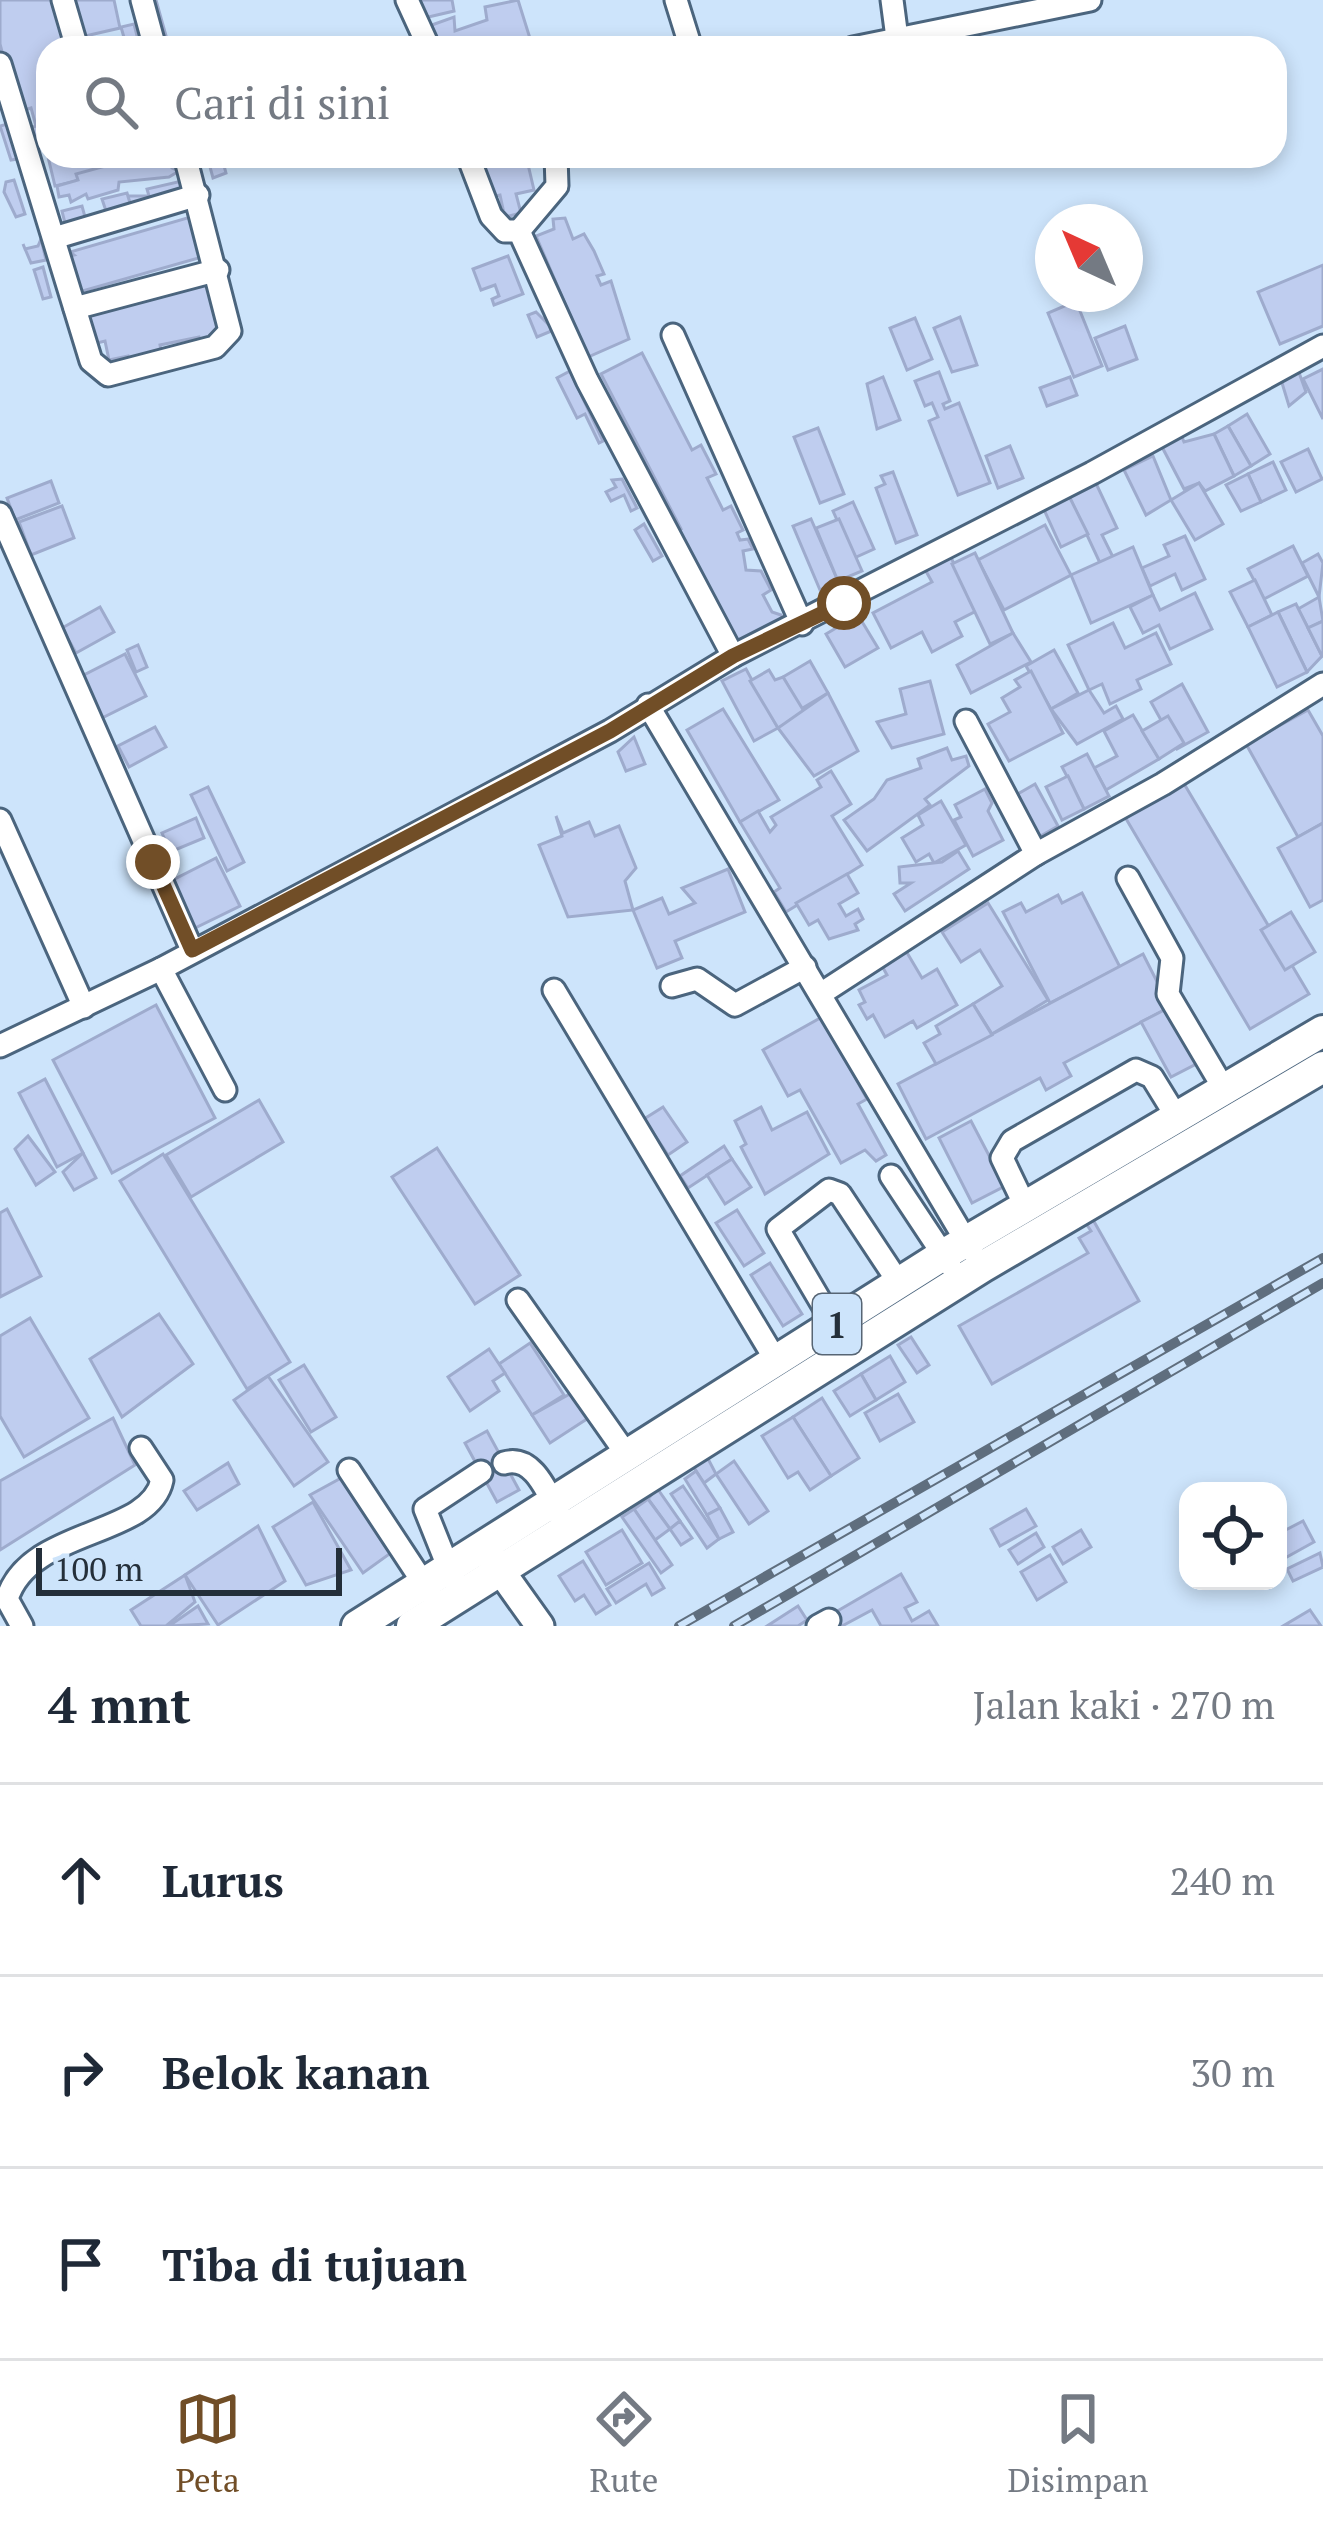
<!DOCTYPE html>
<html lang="id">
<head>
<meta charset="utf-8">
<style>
	body { margin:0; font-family:"PT Serif",serif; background:#f6f6f7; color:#1f2937 }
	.controls { position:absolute; right:36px; bottom:36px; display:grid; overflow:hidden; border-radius:24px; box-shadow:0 6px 18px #0003 }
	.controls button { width:108px; height:108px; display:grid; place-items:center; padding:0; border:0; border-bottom:3px solid #e0e1e3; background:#fff; color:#1f2937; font:60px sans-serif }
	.compass { position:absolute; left:1035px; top:204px; width:108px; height:108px; border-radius:50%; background:#fff; box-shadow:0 6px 18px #0003; rotate:316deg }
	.scale { position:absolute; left:36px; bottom:30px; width:306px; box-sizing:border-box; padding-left:12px; border:6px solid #242f3a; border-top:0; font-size:33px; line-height:42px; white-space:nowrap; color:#242f3a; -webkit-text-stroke:9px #cde4fb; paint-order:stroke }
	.stop { position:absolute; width:36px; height:36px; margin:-27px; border:9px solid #714e27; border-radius:50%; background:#fff }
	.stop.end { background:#714e27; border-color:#fff; box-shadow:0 3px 12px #0008 }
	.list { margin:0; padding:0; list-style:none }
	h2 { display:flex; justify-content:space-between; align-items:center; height:156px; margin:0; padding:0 48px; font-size:51px }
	h2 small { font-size:39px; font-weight:400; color:#747a83 }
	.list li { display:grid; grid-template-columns:78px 1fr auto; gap:36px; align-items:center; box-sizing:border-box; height:192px; padding:0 48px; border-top:3px solid #e0e1e3 }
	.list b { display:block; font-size:45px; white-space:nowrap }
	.list em { font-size:39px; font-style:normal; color:#747a83 }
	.icon { flex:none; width:66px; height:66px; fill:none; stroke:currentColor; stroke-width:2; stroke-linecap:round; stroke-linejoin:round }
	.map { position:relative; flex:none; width:1323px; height:1626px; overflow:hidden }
	.search { position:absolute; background:#fff; box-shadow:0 6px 18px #0003; left:36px; right:36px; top:36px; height:132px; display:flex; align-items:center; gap:30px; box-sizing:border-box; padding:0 42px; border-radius:36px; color:#747a83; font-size:45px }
	.sheet { height:732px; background:#fff }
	nav { display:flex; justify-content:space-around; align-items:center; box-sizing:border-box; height:168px; border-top:3px solid #e0e1e3; background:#fff; font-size:33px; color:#747a83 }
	nav a { display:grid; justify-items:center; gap:6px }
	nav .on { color:#714e27 }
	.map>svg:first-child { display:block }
	.building { fill:#bfcdef; stroke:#9eabcd; stroke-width:3 }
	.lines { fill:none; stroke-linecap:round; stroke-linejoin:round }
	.minor-casing { stroke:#4b657e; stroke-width:27 }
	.major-casing { stroke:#4b657e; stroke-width:33 }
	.highway-casing { stroke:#4b657e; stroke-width:36 }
	.minor { stroke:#fff; stroke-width:21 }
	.major { stroke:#fff; stroke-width:27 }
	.highway { stroke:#fff; stroke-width:30 }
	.rail-casing { stroke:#5f6e7e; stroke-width:10 }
	.rail { stroke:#cde4fb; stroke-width:6; stroke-dasharray:18; stroke-linecap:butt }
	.route { stroke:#714e27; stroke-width:15 }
	.labels { text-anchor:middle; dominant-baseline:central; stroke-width:10; stroke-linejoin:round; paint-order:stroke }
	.shield { fill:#cde4fb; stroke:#576574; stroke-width:3 }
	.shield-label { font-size:36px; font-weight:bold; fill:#242f3a }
</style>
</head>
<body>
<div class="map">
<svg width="1323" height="1626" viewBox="0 0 1323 1626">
	<rect width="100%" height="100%" fill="#cde4fb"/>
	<!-- building -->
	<g class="building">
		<polygon points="0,0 60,0 73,48 48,48 48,138 25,144 22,131 36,126 31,108 18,112 0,44"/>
		<polygon points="65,0 114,0 120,28 81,37"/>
		<polygon points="147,0 156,0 168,43 155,47"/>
		<polygon points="416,0 452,0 454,11 420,19"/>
		<polygon points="518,0 533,48 435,48 429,26 454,17 455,31 487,20 485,7"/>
		<polygon points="134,24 140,48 127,48 121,27"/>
		<polygon points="11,123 24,158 11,160 0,126"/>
		<polygon points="149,156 143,157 145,165 55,186 48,157"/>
		<polygon points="170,156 172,168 179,171 169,177 119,182 118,190 88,199 86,194 71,202 69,195 59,197 57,186 78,180 76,174 142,156"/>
		<polygon points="473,156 526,156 534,190 516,194 521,213 498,219 496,211 503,209 500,195 491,197"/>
		<polygon points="223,162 226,173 213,178 210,167"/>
		<polygon points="14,180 25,214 16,217 4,192 6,182"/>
		<polygon points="182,181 188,198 131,211 128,196 149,196 147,189"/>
		<polygon points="127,193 133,213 67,231 62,211 82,206 85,217 106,211 102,199"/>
		<polygon points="194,216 209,255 79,292 65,257 74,255 70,252"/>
		<polygon points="565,218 573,239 584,234 594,251 604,274 597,276 601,285 611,281 629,339 588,357 536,236 554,229 553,219"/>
		<polygon points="41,239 46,260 31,263 23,244 25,249 38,246"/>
		<polygon points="508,256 523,294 494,305 492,299 499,296 495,285 481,290 473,269"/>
		<polygon points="1323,265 1323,326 1280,344 1258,292"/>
		<polygon points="43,267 51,297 43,299 34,270"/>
		<polygon points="209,279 211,302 219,301 221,319 216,321 220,331 210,335 214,342 201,345 199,337 160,345 162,357 130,367 128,356 109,360 105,341 93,344 83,309"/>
		<polygon points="1076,301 1102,366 1074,377 1048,313"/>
		<polygon points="536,312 554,330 537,337 528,315"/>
		<polygon points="960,317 977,365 952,372 934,328"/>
		<polygon points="915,318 932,359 907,370 890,328"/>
		<polygon points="1125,326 1137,359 1108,370 1095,338"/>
		<polygon points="642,353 692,450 701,445 716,474 707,478 723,510 731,506 743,530 737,533 740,540 748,539 753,549 743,551 746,570 761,571 771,590 763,595 772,612 781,615 786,631 737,647 670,535 681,529 601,374"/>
		<polygon points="1297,367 1306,392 1289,406 1279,373"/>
		<polygon points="1323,369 1323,419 1303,379"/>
		<polygon points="570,371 603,441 599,443 585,414 577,418 557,378"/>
		<polygon points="939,372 950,401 943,404 945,409 959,403 990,483 958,495 929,421 938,417 932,403 925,406 915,381"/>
		<polygon points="883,377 900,420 877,429 867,384"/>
		<polygon points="1070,377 1077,395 1047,406 1040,388"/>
		<polygon points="1247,414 1270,454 1251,466 1228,426"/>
		<polygon points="1228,426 1251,466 1234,476 1214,434"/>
		<polygon points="818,428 844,494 820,503 794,437"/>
		<polygon points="1180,432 1184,442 1214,434 1234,476 1205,491 1199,483 1184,489 1160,443"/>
		<polygon points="1010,446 1023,478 998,488 986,456"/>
		<polygon points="1308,449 1322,479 1296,492 1281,462"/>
		<polygon points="1153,456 1171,500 1146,515 1124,470"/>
		<polygon points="1273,462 1286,490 1261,502 1248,474"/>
		<polygon points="893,472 917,535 896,543 876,488 885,484 881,476"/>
		<polygon points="1248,474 1261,502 1241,511 1226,485"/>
		<polygon points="1093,477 1117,528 1102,535 1113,557 1100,563 1066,490"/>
		<polygon points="622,479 637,508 631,511 624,495 611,501 606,492 616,487 612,480"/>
		<polygon points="51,481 59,503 15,520 7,498"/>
		<polygon points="1199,483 1223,524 1195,540 1171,500"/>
		<polygon points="1066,490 1088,534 1061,547 1041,503"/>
		<polygon points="853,502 874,549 854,558 833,511"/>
		<polygon points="62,506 74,538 31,555 19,522"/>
		<polygon points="811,519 838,581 820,590 793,526"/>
		<polygon points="839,519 862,571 838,581 816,528"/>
		<polygon points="644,524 662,556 653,561 635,530"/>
		<polygon points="1045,525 1071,575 1004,610 978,560"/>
		<polygon points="1185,536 1205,579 1182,590 1175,574 1150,586 1142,568 1169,556 1164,545"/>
		<polygon points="1293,546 1308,576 1264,599 1248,569"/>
		<polygon points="1133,547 1153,595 1091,623 1071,575"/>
		<polygon points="947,550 978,610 955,622 962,636 932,652 922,632 891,648 873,613 932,582 922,564"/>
		<polygon points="975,553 1013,633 990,644 952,564"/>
		<polygon points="1318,554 1323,563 1319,597 1302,563"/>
		<polygon points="1255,580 1272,615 1248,627 1230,592"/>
		<polygon points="1195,593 1212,629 1170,649 1159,625 1143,633 1130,607 1153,595 1160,610"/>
		<polygon points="1319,597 1323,621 1308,628 1298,609"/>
		<polygon points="1296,604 1322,656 1307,672 1278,612"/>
		<polygon points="100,607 114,632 76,653 62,628"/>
		<polygon points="1278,612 1307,672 1277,687 1248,627"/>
		<polygon points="858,615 878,648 845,667 826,634"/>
		<polygon points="1323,621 1323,655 1322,656 1308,628"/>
		<polygon points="1113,623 1125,648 1156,633 1171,664 1137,680 1141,689 1110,704 1102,684 1089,690 1068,645"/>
		<polygon points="1013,633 1031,662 971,693 957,665"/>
		<polygon points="138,645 147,667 136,672 127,650"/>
		<polygon points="1054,650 1078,693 1051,709 1026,666"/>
		<polygon points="125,654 146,696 102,718 82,676"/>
		<polygon points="810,661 828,693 801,709 783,677"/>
		<polygon points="746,669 778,728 754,741 722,681"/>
		<polygon points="769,670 775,680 783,677 805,713 778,728 750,681"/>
		<polygon points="1031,671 1063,733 1009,761 988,724 1010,712 1002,698 1020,687 1015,680"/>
		<polygon points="930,681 944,734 892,748 877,722 906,714 900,689"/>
		<polygon points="1182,684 1208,732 1177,749 1151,702"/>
		<polygon points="1089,690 1104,713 1116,706 1123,719 1077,744 1051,709"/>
		<polygon points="828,693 858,751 814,776 778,728"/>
		<polygon points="723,709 779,800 740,822 687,730"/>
		<polygon points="1308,710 1323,736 1323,823 1298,837 1246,744"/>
		<polygon points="1133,715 1159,759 1106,790 1094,768 1117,756 1104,731"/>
		<polygon points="1168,716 1184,743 1159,759 1142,731"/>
		<polygon points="155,727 166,747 129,767 118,746"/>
		<polygon points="634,737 645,764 626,771 618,752"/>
		<polygon points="947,748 952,760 966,756 969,766 925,799 930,805 867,851 844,820 874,799 887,780 921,768 918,759"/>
		<polygon points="1087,754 1109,796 1084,809 1062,767"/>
		<polygon points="831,771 851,804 832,816 862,865 786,912 774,892 780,888 740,822 758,811 770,832 776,825 771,817 821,787 817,780"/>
		<polygon points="1068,776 1084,809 1062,820 1046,787"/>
		<polygon points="1183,782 1309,994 1250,1029 1125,817"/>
		<polygon points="1035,784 1058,826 1032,841 1009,799"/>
		<polygon points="208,787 244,862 227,871 191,795"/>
		<polygon points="985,789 992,803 988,811 1003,840 973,856 954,820 961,817 955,805"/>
		<polygon points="941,801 966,845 934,863 929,854 916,862 902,838 923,825 918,815"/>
		<polygon points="556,816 563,833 589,822 595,836 619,826 636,868 625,881 633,910 568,917 539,845 562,836"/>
		<polygon points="196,818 204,838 170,852 162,833"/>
		<polygon points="1323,823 1323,900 1310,907 1278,848"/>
		<polygon points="958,851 969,869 905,911 894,894 911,883 900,883 899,867 942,862"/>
		<polygon points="216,858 240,906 193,929 169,882"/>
		<polygon points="728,869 745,912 675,941 682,958 657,968 633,910 662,898 669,914 695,903 682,888"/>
		<polygon points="847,874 858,893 839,904 846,916 858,909 863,919 855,924 858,930 829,939 818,920 809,925 796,903"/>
		<polygon points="1082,893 1120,967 1050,1003 1003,912 1021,903 1026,912 1058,895 1062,903"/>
		<polygon points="988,903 1048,1000 992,1034 973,1004 1002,986 980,950 961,962 942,932"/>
		<polygon points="1291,912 1315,952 1285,970 1261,930"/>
		<polygon points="906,951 922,978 937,969 957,1005 917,1028 913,1021 885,1037 873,1015 867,1019 859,1005 865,1002 859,990 887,975 882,966"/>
		<polygon points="1143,954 1170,1007 1064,1063 1071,1076 1046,1090 1040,1078 926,1139 898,1084"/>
		<polygon points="973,1004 992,1035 936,1064 924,1043 940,1034 936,1026"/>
		<polygon points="156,1005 215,1118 112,1173 53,1060"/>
		<polygon points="1170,1007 1200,1062 1171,1077 1141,1022"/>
		<polygon points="822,1017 867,1099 858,1104 886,1155 876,1161 865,1150 841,1163 800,1090 788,1096 763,1050"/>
		<polygon points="45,1079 83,1153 57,1167 19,1093"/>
		<polygon points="259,1100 283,1142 191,1197 166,1155"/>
		<polygon points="663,1107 687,1142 668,1155 644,1119"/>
		<polygon points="761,1107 772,1130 807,1112 829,1154 765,1194 741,1147 746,1144 735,1121"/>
		<polygon points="971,1121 1005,1186 972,1203 939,1138"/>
		<polygon points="28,1136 55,1172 36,1185 15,1149"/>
		<polygon points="724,1146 732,1159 688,1188 680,1176"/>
		<polygon points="437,1148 520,1275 475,1304 392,1177"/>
		<polygon points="83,1153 96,1178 74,1190 63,1172"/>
		<polygon points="163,1154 290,1362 247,1389 120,1181"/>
		<polygon points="732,1159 751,1187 725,1204 707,1175"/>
		<polygon points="7,1209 41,1276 0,1297 0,1213"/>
		<polygon points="737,1210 764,1253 744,1266 716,1223"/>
		<polygon points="1092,1218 1139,1301 992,1384 959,1326 1088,1253 1079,1238 1091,1231 1085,1222"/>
		<polygon points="770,1263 802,1314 783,1326 751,1275"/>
		<polygon points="159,1314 193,1364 122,1417 90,1359"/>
		<polygon points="30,1318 89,1418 24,1457 0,1416 0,1336"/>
		<polygon points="911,1337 929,1365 917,1373 898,1345"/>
		<polygon points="530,1343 564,1395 532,1415 499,1364"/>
		<polygon points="489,1349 505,1373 493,1381 499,1391 470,1411 448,1377"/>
		<polygon points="890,1356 905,1382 876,1400 861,1374"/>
		<polygon points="304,1365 336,1417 311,1432 279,1380"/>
		<polygon points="861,1374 876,1400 850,1416 834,1391"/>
		<polygon points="268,1376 328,1462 294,1486 234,1400"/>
		<polygon points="577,1390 593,1415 550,1443 532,1415"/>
		<polygon points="898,1394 914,1422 880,1441 865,1413"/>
		<polygon points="822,1398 859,1458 831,1476 793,1417"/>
		<polygon points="793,1417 831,1476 810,1490 798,1472 788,1478 762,1436"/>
		<polygon points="113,1418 135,1465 0,1550 0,1481"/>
		<polygon points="487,1431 519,1490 497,1502 465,1443"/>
		<polygon points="705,1453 716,1474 704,1483 691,1463"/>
		<polygon points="734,1461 768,1511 749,1524 716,1474"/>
		<polygon points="228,1463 239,1484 197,1510 184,1491"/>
		<polygon points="696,1471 720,1508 707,1515 685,1479"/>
		<polygon points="343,1477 395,1550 363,1573 310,1495"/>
		<polygon points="683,1486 719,1539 707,1548 671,1494"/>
		<polygon points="657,1488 680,1521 670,1529 648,1499"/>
		<polygon points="648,1499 670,1529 655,1540 634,1509"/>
		<polygon points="313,1502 351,1570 306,1585 273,1527"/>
		<polygon points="720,1508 733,1532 719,1539 707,1515"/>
		<polygon points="634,1509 672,1565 661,1573 622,1517"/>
		<polygon points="1026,1509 1036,1526 1000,1546 991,1529"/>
		<polygon points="680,1521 692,1538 681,1545 670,1529"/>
		<polygon points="1303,1521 1314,1542 1285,1558 1278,1534"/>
		<polygon points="258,1526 285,1581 218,1625 185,1575"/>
		<polygon points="622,1530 642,1563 606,1585 586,1552"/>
		<polygon points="1081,1530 1091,1547 1063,1564 1053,1547"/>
		<polygon points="1036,1533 1044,1547 1018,1564 1009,1550"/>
		<polygon points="1320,1553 1323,1567 1293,1581 1287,1569"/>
		<polygon points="1050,1555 1066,1582 1037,1600 1021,1572"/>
		<polygon points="583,1561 610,1605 596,1614 584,1595 575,1601 559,1576"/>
		<polygon points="649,1563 664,1588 652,1595 646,1584 616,1603 607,1589"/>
		<polygon points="901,1574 917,1602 905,1608 912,1621 929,1611 938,1626 881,1626 872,1610 842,1626 834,1613"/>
		<polygon points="185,1575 195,1602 166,1626 141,1626 131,1610"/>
		<polygon points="198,1606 208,1624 169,1626"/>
		<polygon points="798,1606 807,1620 798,1626 767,1626"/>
		<polygon points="1310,1610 1321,1626 1283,1626"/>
	</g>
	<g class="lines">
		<!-- minor casing -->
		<g class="minor-casing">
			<g id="minor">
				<polyline points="63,0 77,48"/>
				<polyline points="142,0 155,48"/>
				<polyline points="407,0 429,48"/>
				<polyline points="676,0 691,48"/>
				<polyline points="892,0 897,38"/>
				<polyline points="853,48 1090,0"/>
				<polyline points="0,64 91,361 108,375 215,347 230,331 185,156"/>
				<polyline points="468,156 491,216 505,231 519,231 587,380 733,656"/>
				<polyline points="519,231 557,186 556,156"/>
				<polyline points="54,238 198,195"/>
				<polyline points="75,308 218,270"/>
				<polyline points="673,335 802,624"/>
				<polyline points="0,514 192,950"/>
				<polyline points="648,705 972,1251"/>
				<polyline points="966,721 1036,854"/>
				<polyline points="0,820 84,1007"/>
				<polyline points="1128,878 1172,958 1168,994 1224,1089"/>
				<polyline points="161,969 225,1090"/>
				<polyline points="672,986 697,979 735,1005 805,967"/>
				<polyline points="554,990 775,1359"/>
				<polyline points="822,993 1036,854 1163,784 1323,684"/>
				<polyline points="0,1046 161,969 610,731 733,656 1092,473 1323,346"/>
				<polyline points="891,1176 950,1265"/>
				<polyline points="1026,1208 1002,1158 1012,1141 1136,1070 1152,1077 1176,1116"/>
				<polyline points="518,1300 627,1455"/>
				<polyline points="835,1326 778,1229 829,1190 840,1194 899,1283"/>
				<path d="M504,1463c29,-9 43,29 55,51"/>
				<polyline points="349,1470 430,1593"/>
				<polyline points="453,1579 425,1509 481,1472"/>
				<path d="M22,1626l-15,-27c22,-72 143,-61 155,-119l-21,-32"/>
				<polyline points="818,1626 829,1620"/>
			</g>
		</g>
		<!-- major casing -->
		<g class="major-casing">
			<polyline id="major" points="490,1556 540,1626"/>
		</g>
		<!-- highway casing -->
		<g class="highway-casing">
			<g id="highway">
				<polyline points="357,1626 943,1255 1323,1031"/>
				<polyline points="412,1626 982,1267 1323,1067"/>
			</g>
		</g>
		<!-- minor -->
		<use href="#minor" class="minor"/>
		<!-- major -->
		<use href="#major" class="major"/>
		<!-- highway -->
		<use href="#highway" class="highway"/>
		<!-- rail casing -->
		<g class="rail-casing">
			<g id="rail">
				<polyline points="679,1626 1323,1258"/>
				<polyline points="734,1626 1323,1283"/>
			</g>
		</g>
		<!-- rail -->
		<use href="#rail" class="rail"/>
	</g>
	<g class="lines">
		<!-- route -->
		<polyline class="route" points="153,862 192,950 610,731 733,656 844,603"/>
	</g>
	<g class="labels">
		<!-- shield labels -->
		<rect class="shield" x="813" y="1294" width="48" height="60" rx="9"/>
		<g class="shield-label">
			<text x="837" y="1324">1</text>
		</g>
	</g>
</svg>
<div class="controls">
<button><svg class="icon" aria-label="locate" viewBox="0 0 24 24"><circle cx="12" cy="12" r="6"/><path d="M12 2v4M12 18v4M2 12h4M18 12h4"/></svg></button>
</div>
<svg class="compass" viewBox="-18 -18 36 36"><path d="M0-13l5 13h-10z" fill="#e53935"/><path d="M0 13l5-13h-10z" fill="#747a83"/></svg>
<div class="scale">100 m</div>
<div class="stop" style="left:844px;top:603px"></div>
<div class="stop end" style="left:153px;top:862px"></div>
<div class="search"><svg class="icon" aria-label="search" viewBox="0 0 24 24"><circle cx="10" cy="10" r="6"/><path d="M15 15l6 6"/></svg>Cari di sini</div>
</div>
<section class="sheet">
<h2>4 mnt<small>Jalan kaki · 270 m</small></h2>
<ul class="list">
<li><svg class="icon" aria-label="ahead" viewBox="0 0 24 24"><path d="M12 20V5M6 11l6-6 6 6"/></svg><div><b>Lurus</b></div><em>240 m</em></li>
<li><svg class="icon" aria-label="right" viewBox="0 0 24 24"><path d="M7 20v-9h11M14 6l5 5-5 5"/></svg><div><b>Belok kanan</b></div><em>30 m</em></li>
<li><svg class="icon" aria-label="arrive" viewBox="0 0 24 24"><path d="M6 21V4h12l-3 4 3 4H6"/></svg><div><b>Tiba di tujuan</b></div></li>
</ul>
</section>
<nav>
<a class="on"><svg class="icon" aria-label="map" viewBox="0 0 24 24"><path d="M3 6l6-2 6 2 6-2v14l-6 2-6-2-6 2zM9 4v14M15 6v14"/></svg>Peta</a>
<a><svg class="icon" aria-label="directions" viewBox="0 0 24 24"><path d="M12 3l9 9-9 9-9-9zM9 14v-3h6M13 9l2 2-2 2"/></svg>Rute</a>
<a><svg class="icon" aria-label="saved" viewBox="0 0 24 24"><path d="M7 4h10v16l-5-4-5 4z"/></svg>Disimpan</a>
</nav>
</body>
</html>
